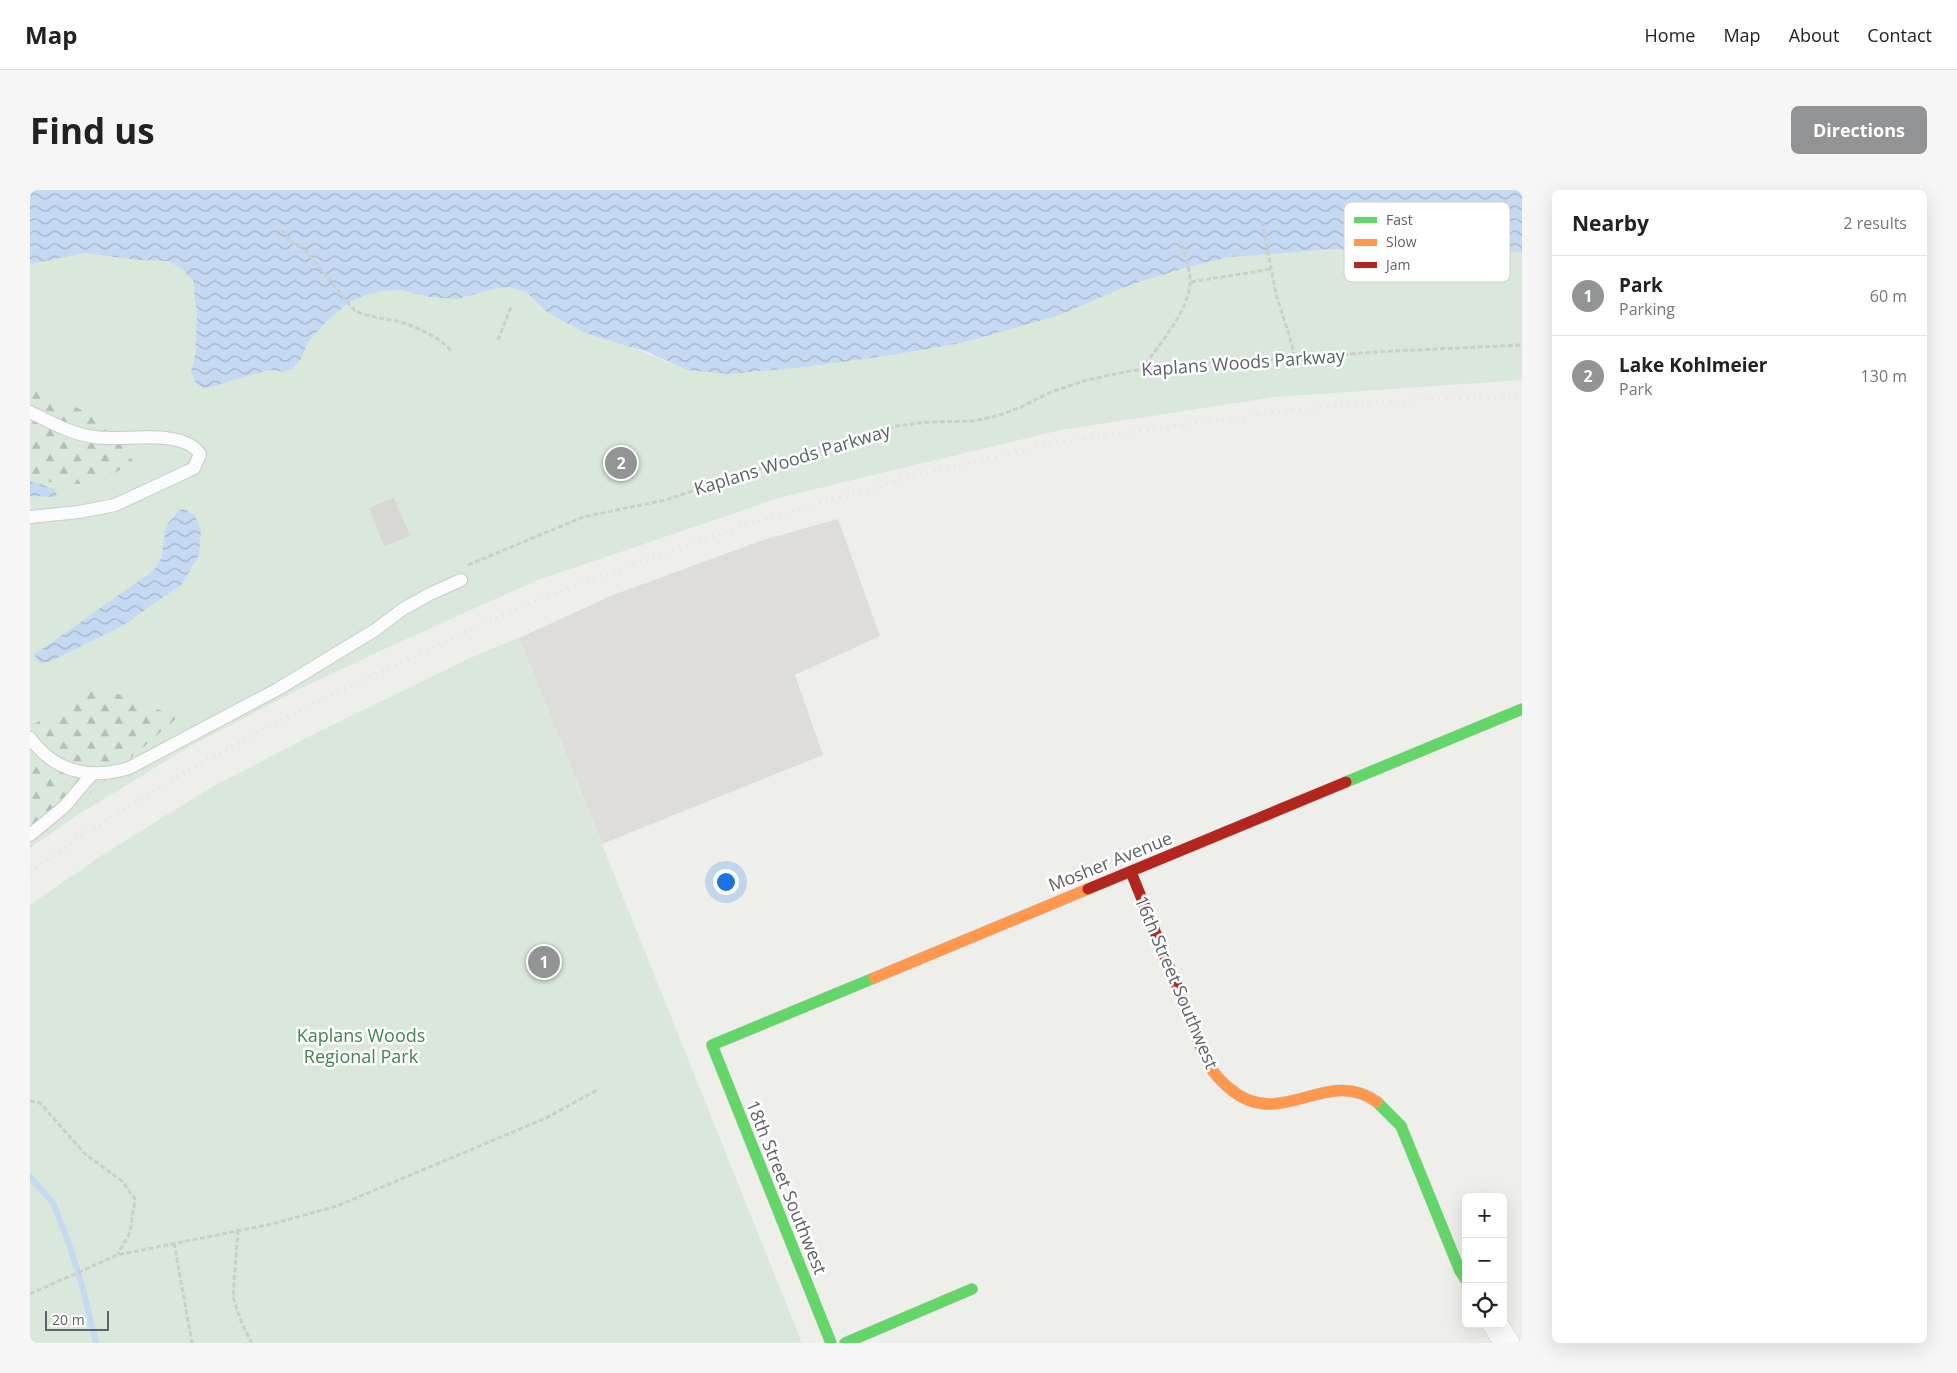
<!DOCTYPE html>
<html lang="en">
<head>
<meta charset="utf-8">
<style>
	body { margin:0; font-family:"Open Sans",sans-serif; background:#f6f6f6; color:#222 }
	.controls { position:absolute; right:15px; bottom:15px; display:grid; overflow:hidden; border-radius:8px; box-shadow:0 5px 20px #0002 }
	.controls button { width:45px; height:45px; display:grid; place-items:center; padding:0; border:0; border-bottom:1px solid #e0e0e0; background:#fff; color:#222; font:25px sans-serif }
	.scale { position:absolute; left:15px; bottom:12px; width:64px; box-sizing:border-box; padding-left:5px; border:2px solid #5f6266; border-top:0; font-size:14px; line-height:18px; white-space:nowrap; color:#5f6266; -webkit-text-stroke:4px #fff; paint-order:stroke }
	.you { position:absolute; left:695px; top:691px; width:18px; height:18px; margin:-12px; border:4px solid #fff; border-radius:50%; background:#1a73e8; box-shadow:0 0 0 8px #1a73e833 }
	.badge { display:grid; place-items:center; width:32px; height:32px; border-radius:50%; background:#919394; color:#fff; font-size:16px; font-weight:700 }
	.pin { position:absolute; translate:-50% -50%; border:2px solid #fff; box-shadow:0 1px 5px #0006 }
	.list { margin:0; padding:0; list-style:none }
	h2 { display:flex; justify-content:space-between; align-items:center; height:65px; margin:0; padding:0 20px; font-size:21px }
	h2 small { font-size:16px; font-weight:400; color:#767676 }
	.list li { display:grid; grid-template-columns:32px 1fr auto; gap:15px; align-items:center; box-sizing:border-box; height:80px; padding:0 20px; border-top:1px solid #e0e0e0 }
	.list b { display:block; font-size:19px; white-space:nowrap }
	.list p { margin:0; font-size:16px; white-space:nowrap; color:#767676 }
	.list em { font-size:16px; font-style:normal; color:#767676 }
	.icon { flex:none; width:28px; height:28px; fill:none; stroke:currentColor; stroke-width:2; stroke-linecap:round; stroke-linejoin:round }
	.map { position:relative; flex:none; width:1492px; height:1153px; overflow:hidden; border-radius:8px }
	header { display:flex; align-items:center; gap:30px; box-sizing:border-box; height:70px; padding:0 25px; background:#fff; border-bottom:1px solid #e0e0e0 }
	header strong { font-size:24px }
	nav { display:flex; gap:28px; margin-inline-start:auto; font-size:18px }
	.intro { display:flex; align-items:center; justify-content:space-between; box-sizing:border-box; height:120px; padding:0 30px }
	h1 { margin:0; font-size:35px }
	.button { padding:12px 22px; border-radius:8px; background:#919394; color:#fff; font-size:18px; font-weight:700 }
	main { display:flex; gap:30px; padding:0 30px }
	aside { flex:1; background:#fff; border-radius:8px; box-shadow:0 5px 20px #0002 }
	.map>svg:first-child { display:block }
	.industrial { fill:#deddda }
	.green { fill:#d9e8da }
	.forest { fill:url(#forest-firs) }
	.water { fill:url(#water-waves) }
	.lines { fill:none; stroke-linecap:round; stroke-linejoin:round }
	.stream { stroke:#c5d9f2; stroke-width:6 }
	.building { fill:#d8d7d4 }
	.lane-casing { stroke:#cbcccb; stroke-width:14 }
	.street-casing { stroke:#cbcccb; stroke-width:26 }
	.fast-casing { stroke:#c9caca; stroke-width:12 }
	.slow-casing { stroke:#c9caca; stroke-width:12 }
	.jam-casing { stroke:#c9caca; stroke-width:12 }
	.path { stroke:#cacfcd; stroke-width:3; stroke-dasharray:5 2.5; stroke-linecap:butt }
	.lane { stroke:#fcfcfc; stroke-width:12 }
	.street { stroke:#fcfcfc; stroke-width:25 }
	.fast { stroke:#63d668; stroke-width:11 }
	.slow { stroke:#ff974d; stroke-width:11 }
	.jam { stroke:#b3261e; stroke-width:11 }
	.rail { stroke:#e3e4e3; stroke-width:4; stroke-dasharray:1 6; stroke-linecap:butt }
	.labels { text-anchor:middle; dominant-baseline:central; stroke-width:5; stroke-linejoin:round; paint-order:stroke }
	.street-label { font-size:18px; fill:#5f6266; stroke:#fff }
	.park-label { font-size:18px; fill:#41844d; stroke:#fff }
	.key { fill:#fff; stroke:#cfd0d1; stroke-width:1 }
	.key-label { font-size:14px; fill:#5f6266 }
</style>
</head>
<body>
<header>
<strong>Map</strong>
<nav><a>Home</a><a>Map</a><a>About</a><a>Contact</a></nav>
</header>
<div class="intro"><h1>Find us</h1><a class="button">Directions</a></div>
<main>
<div class="map">
<svg width="1492" height="1153" viewBox="0 0 1492 1153">
	<defs>
		<pattern id="forest-firs" width="22" height="20" patternUnits="userSpaceOnUse" patternTransform="scale(1.25)"><rect width="22" height="20" fill="#d9e8da"/><path d="M5 1l3.5 6h-7zM16 11l3.5 6h-7z" fill="#b3bfb5"/></pattern>
		<pattern id="water-waves" width="16" height="10" patternUnits="userSpaceOnUse" patternTransform="scale(1.25)"><rect width="16" height="10" fill="#c5d9f2"/><path d="M0 5q4-4 8 0t8 0" fill="none" stroke="#a3b3c8"/></pattern>
	</defs>
	<rect width="100%" height="100%" fill="#eeeeea"/>
	<!-- industrial -->
	<polygon class="industrial" points="808,329 850,446 765,485 793,565 572,654 489,448 583,405 733,350"/>
	<!-- green -->
	<g class="green">
		<path d="M1361,59l131,3v128l-248,17 -213,33 -279,67 -247,84 -144,65 -92,43 -112,59 -111,68 -46,32v-584c16,-4 40,-12 56,-11 14,1 28,5 42,6 17,2 41,-2 55,10 21,16 13,80 8,103l13,17 65,-19 15,2 17,-13 8,-18 17,-19 21,-18 15,-8 21,-5 18,-1 28,7 79,-10 18,5 21,20 140,58 443,-85c33,-10 66,-23 100,-28 53,-6 107,-7 161,-8z"/>
		<polygon points="489,448 772,1153 0,1153 0,715 71,666 180,598 290,541 451,463"/>
	</g>
	<!-- forest -->
	<g class="forest">
		<polygon points="0,198 71,228 103,271 67,295 0,291"/>
		<polygon points="64,495 148,527 0,656 0,537"/>
	</g>
	<!-- water -->
	<g class="water">
		<polygon points="0,0 1492,0 1492,62 1361,59 1293,60 1199,67 1158,77 1100,95 1027,126 931,153 862,165 775,177 699,184 657,180 618,162 555,143 517,122 496,102 478,97 459,100 427,109 399,107 371,100 353,101 332,106 317,114 296,132 279,151 271,169 262,179 254,182 239,180 174,199 165,192 161,182 165,163 167,126 163,91 153,79 137,71 107,70 55,63 0,74"/>
		<polygon points="0,291 25,299 27,307 0,306"/>
		<polygon points="155,319 165,326 171,340 169,365 152,394 92,436 19,472 10,473 4,465 124,380 131,369 136,336 149,320"/>
	</g>
	<g class="lines">
		<!-- stream -->
		<polyline class="stream" points="0,987 23,1013 39,1054 53,1099 66,1153"/>
	</g>
	<!-- building -->
	<polygon class="building" points="364,308 380,346 354,356 339,318"/>
	<g class="lines">
		<!-- lane casing -->
		<g class="lane-casing">
			<g id="lane">
				<path d="M0,222c20,10 41,22 64,25 28,5 88,-10 106,17l-6,14 -6,3 -73,34 -36,7 -49,5"/>
				<path d="M0,548c25,34 60,42 99,30l149,-79 97,-59 28,-21 27,-15 31,-14"/>
				<polyline points="0,645 35,616 62,584"/>
			</g>
		</g>
		<!-- street casing -->
		<g class="street-casing">
			<polyline id="street" points="1465,1134 1477,1153"/>
		</g>
		<!-- fast casing -->
		<g class="fast-casing">
			<g id="fast">
				<polyline points="1316,592 1492,519"/>
				<polyline points="1347,912 1371,936 1430,1081 1436,1090"/>
				<polyline points="801,1153 682,855 844,788"/>
				<polyline points="815,1153 942,1099"/>
			</g>
		</g>
		<!-- slow casing -->
		<g class="slow-casing">
			<g id="slow">
				<polyline points="844,788 1058,699"/>
				<path d="M1163,836c5,13 9,27 16,39 5,9 13,17 20,23 52,45 97,-23 148,14"/>
			</g>
		</g>
		<!-- jam casing -->
		<g class="jam-casing">
			<g id="jam">
				<polyline points="1101,682 1163,836"/>
				<polyline points="1058,699 1316,592"/>
			</g>
		</g>
		<!-- path -->
		<g class="path">
			<polyline points="1232,31 1246,104 1260,148 1265,168"/>
			<path d="M252,40l9,12 14,8 49,60c17,9 36,8 53,14 16,6 32,14 44,26"/>
			<polyline points="1161,92 1242,79"/>
			<polyline points="468,150 481,117"/>
			<path d="M1111,180c17,-24 47,-57 49,-87 1,-11 -6,-31 -9,-42"/>
			<polyline points="438,375 553,327 635,310 829,245 866,236 899,232 943,231 967,226 991,217 1021,202 1057,190 1100,181 1202,170 1276,168 1343,162 1492,155"/>
			<polyline points="0,911 10,913 55,964 92,991 105,1009 100,1042 88,1064"/>
			<polyline points="208,1040 203,1107 212,1134 222,1153"/>
			<polyline points="144,1053 162,1153"/>
			<polyline points="0,1104 87,1065 242,1034 307,1016 516,928 567,900"/>
		</g>
		<!-- lane -->
		<use href="#lane" class="lane"/>
		<!-- street -->
		<use href="#street" class="street"/>
		<!-- fast -->
		<use href="#fast" class="fast"/>
		<!-- slow -->
		<use href="#slow" class="slow"/>
		<!-- jam -->
		<use href="#jam" class="jam"/>
		<!-- rail -->
		<polyline class="rail" points="0,682 56,643 167,575 278,516 451,435 506,411 582,382 724,332 898,282 1030,252 1269,219 1394,209 1492,207"/>
	</g>
	<g class="labels">
		<!-- street labels -->
		<g class="street-label">
			<text transform="translate(1213 172) rotate(-4)">Kaplans Woods Parkway</text>
			<text transform="translate(762 269) rotate(-17)">Kaplans Woods Parkway</text>
			<text transform="translate(1080 671) rotate(-22)">Mosher Avenue</text>
			<text transform="translate(1147 792) rotate(67)">16th Street Southwest</text>
			<text transform="translate(757 997) rotate(68)">18th Street Southwest</text>
		</g>
		<!-- park labels -->
		<g class="park-label">
			<text x="331" y="845">Kaplans Woods<tspan x="331" dy="21">Regional Park</tspan></text>
		</g>
	</g>
	<!-- legend -->
	<rect x="1314" y="12" width="166" height="80" rx="8" class="key"/>
	<rect x="1324" y="27" width="23" height="6" fill="#63d668"/>
	<rect x="1324" y="49" width="23" height="7" fill="#ff974d"/>
	<rect x="1324" y="72" width="23" height="6" fill="#b3261e"/>
	<g class="key-label">
		<text x="1356" y="35">Fast</text>
		<text x="1356" y="57">Slow</text>
		<text x="1356" y="80">Jam</text>
	</g>
</svg>
<div class="controls">
<button>+</button>
<button>−</button>
<button><svg class="icon" aria-label="locate" viewBox="0 0 24 24"><circle cx="12" cy="12" r="6"/><path d="M12 2v4M12 18v4M2 12h4M18 12h4"/></svg></button>
</div>
<div class="scale">20 m</div>
<div class="you"></div>
<div class="pin badge" style="left:514px;top:772px">1</div>
<div class="pin badge" style="left:591px;top:273px">2</div>
</div>
<aside>
<h2>Nearby<small>2 results</small></h2>
<ul class="list">
<li><span class="badge">1</span><div><b>Park</b><p>Parking</p></div><em>60 m</em></li>
<li><span class="badge">2</span><div><b>Lake Kohlmeier</b><p>Park</p></div><em>130 m</em></li>
</ul>
</aside>
</main>
</body>
</html>
